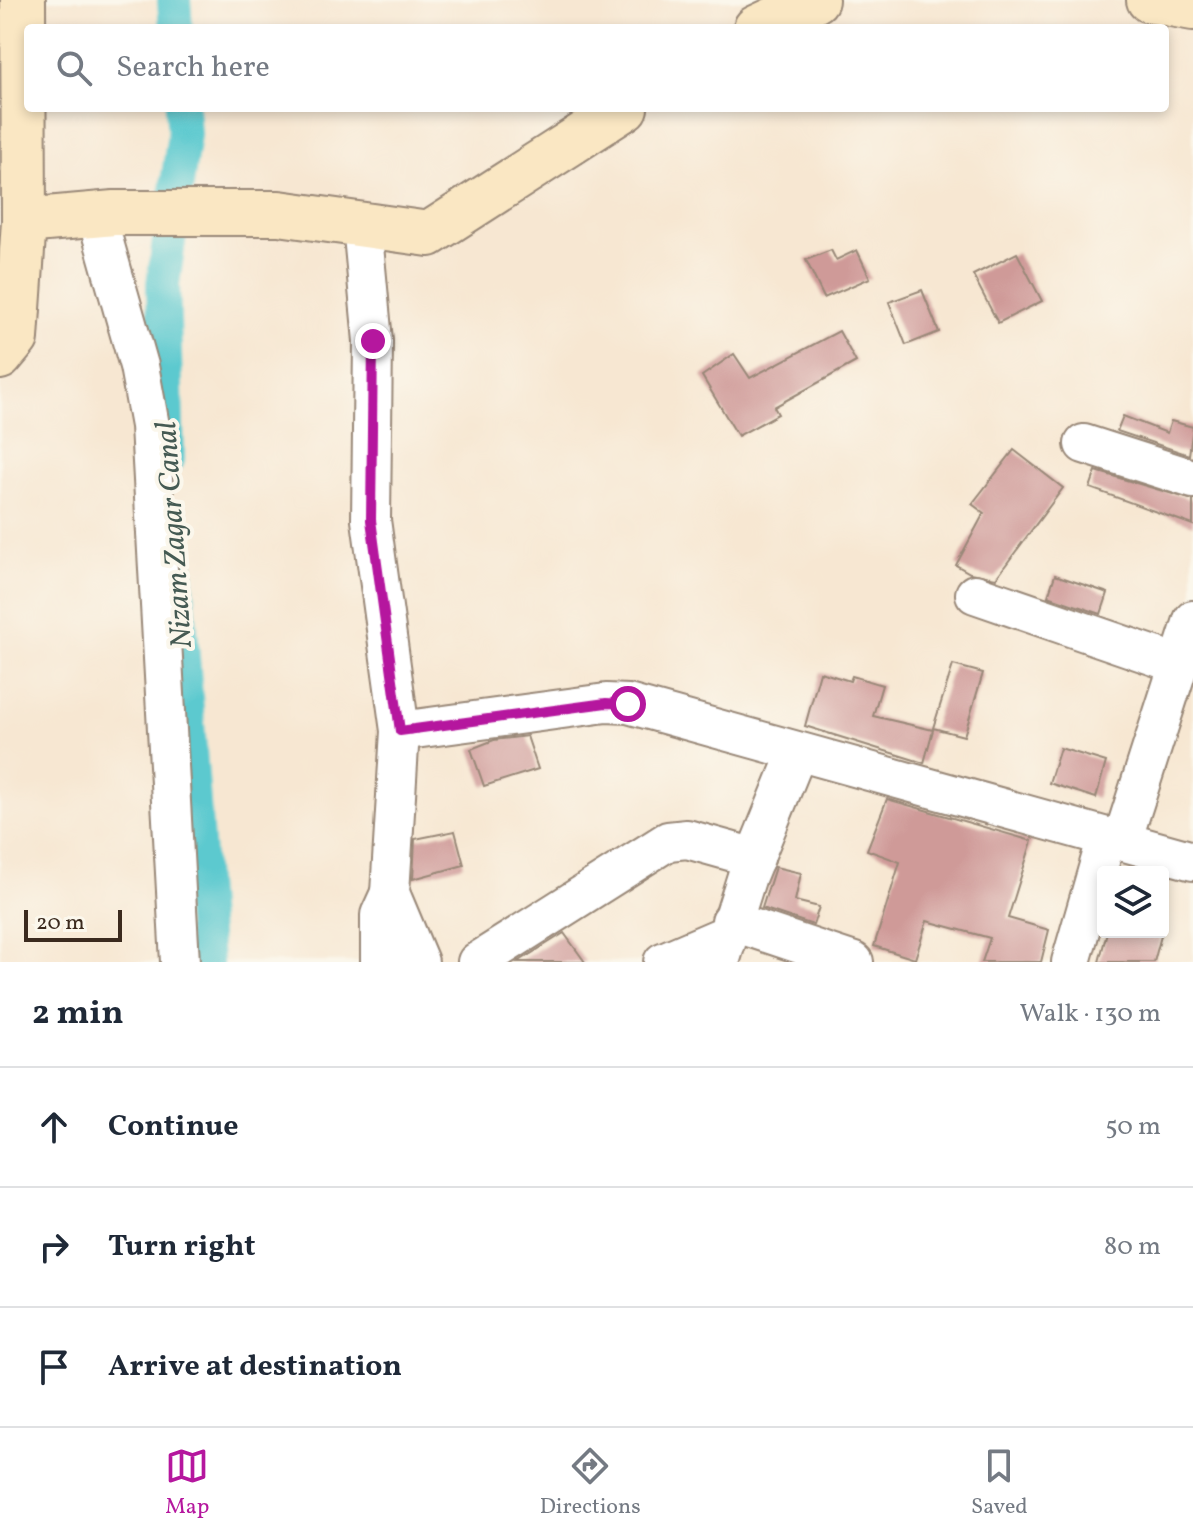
<!DOCTYPE html>
<html lang="en">
<head>
<meta charset="utf-8">
<style>
	body { margin:0; font-family:Vollkorn,serif; background:#f2f2f3; color:#1f2937 }
	.controls { position:absolute; right:24px; bottom:24px; display:grid; overflow:hidden; border-radius:8px; box-shadow:0 4px 12px #0003 }
	.controls button { width:72px; height:72px; display:grid; place-items:center; padding:0; border:0; border-bottom:2px solid #e0e1e3; background:#fff; color:#1f2937; font:40px sans-serif }
	.scale { position:absolute; left:24px; bottom:20px; width:98px; box-sizing:border-box; padding-left:8px; border:4px solid #3b2a1e; border-top:0; font-size:22px; line-height:28px; white-space:nowrap; color:#3b2a1e; -webkit-text-stroke:6px #fbf7ec; paint-order:stroke }
	.stop { position:absolute; width:24px; height:24px; margin:-18px; border:6px solid #b5179e; border-radius:50%; background:#fff }
	.stop.end { background:#b5179e; border-color:#fff; box-shadow:0 2px 8px #0008 }
	.list { margin:0; padding:0; list-style:none }
	h2 { display:flex; justify-content:space-between; align-items:center; height:104px; margin:0; padding:0 32px; font-size:34px }
	h2 small { font-size:26px; font-weight:400; color:#747a83 }
	.list li { display:grid; grid-template-columns:52px 1fr auto; gap:24px; align-items:center; box-sizing:border-box; height:120px; padding:0 32px; border-top:2px solid #e0e1e3 }
	.list b { display:block; font-size:30px; white-space:nowrap }
	.list em { font-size:26px; font-style:normal; color:#747a83 }
	.icon { flex:none; width:44px; height:44px; fill:none; stroke:currentColor; stroke-width:2; stroke-linecap:round; stroke-linejoin:round }
	.map { position:relative; flex:none; width:1193px; height:962px; overflow:hidden }
	.search { position:absolute; background:#fff; box-shadow:0 4px 12px #0003; left:24px; right:24px; top:24px; height:88px; display:flex; align-items:center; gap:20px; box-sizing:border-box; padding:0 28px; border-radius:8px; color:#747a83; font-size:30px }
	.sheet { height:464px; background:#fff }
	nav { display:flex; justify-content:space-around; align-items:center; box-sizing:border-box; height:112px; border-top:2px solid #e0e1e3; background:#fff; font-size:22px; color:#747a83 }
	nav a { display:grid; justify-items:center; gap:4px }
	nav .on { color:#b5179e }
	.map>svg:first-child { display:block }
	.lines { fill:none; stroke-linecap:round; stroke-linejoin:round }
	.canal { stroke:#5cc9cf; stroke-width:34 }
	.building { fill:#cf9a98 }
	.street-casing { stroke:#998878; stroke-width:42 }
	.secondary-casing { stroke:#998878; stroke-width:48 }
	.street { stroke:#fff; stroke-width:38 }
	.secondary { stroke:#fae7c3; stroke-width:44 }
	.route { stroke:#b5179e; stroke-width:10 }
	.labels { text-anchor:middle; dominant-baseline:central; stroke-width:8; stroke-linejoin:round; paint-order:stroke }
	.water-label { font-size:30px; font-style:italic; fill:#455a53; stroke:#fbf7ec }
</style>
</head>
<body>
<div class="map">
<svg width="1193" height="962" viewBox="0 0 1193 962">
	<rect width="100%" height="100%" fill="#fbf7ec"/>
	<filter id="ink" filterUnits="userSpaceOnUse"><feTurbulence type="fractalNoise" baseFrequency=".0125" numOctaves="2"/><feDisplacementMap in="SourceGraphic" scale="16" xChannelSelector="R" yChannelSelector="G"/><feConvolveMatrix kernelMatrix="1 2 1 2 8 2 1 2 1" color-interpolation-filters="sRGB"/></filter>
	<filter id="wash" filterUnits="userSpaceOnUse"><feTurbulence type="fractalNoise" baseFrequency=".006" numOctaves="4" result="noise"/><feDisplacementMap in="SourceGraphic" scale="32" xChannelSelector="R" yChannelSelector="G"/><feGaussianBlur stdDeviation="1.8" result="paint"/><feColorMatrix in="noise" values="0 0 0 0 0 0 0 0 0 0 0 0 0 0 0 0 0 1.4 0 .05"/><feComposite in="paint" operator="in"/></filter>
	<g filter="url(#wash)">
		<rect width="100%" height="100%" fill="#f7e7d2"/>
		<g class="lines">
			<!-- canal -->
			<g class="canal">
				<polyline points="174,0 176,28"/>
				<polyline points="168,459 163,284 184,134 182,108"/>
				<polyline points="176,564 206,962"/>
			</g>
		</g>
		<g id="blocks">
			<!-- building -->
			<g class="building">
				<polygon points="831,250 836,260 857,250 870,278 824,298 806,260"/>
				<polygon points="1017,253 1042,301 998,323 973,275"/>
				<polygon points="922,290 939,332 906,345 889,302"/>
				<polygon points="839,331 856,362 774,407 778,414 738,436 702,376 734,354 750,378"/>
				<polygon points="1123,416 1167,433 1171,421 1193,427 1189,455 1117,431"/>
				<polygon points="1014,450 1063,488 996,578 970,573 956,565 984,513 972,504"/>
				<polygon points="1096,471 1193,500 1193,525 1090,488"/>
				<polygon points="1055,575 1108,593 1101,614 1048,596"/>
				<polygon points="953,665 983,673 964,736 933,728"/>
				<polygon points="820,672 850,681 852,676 882,685 873,716 933,730 924,763 805,726"/>
				<polygon points="527,736 538,769 484,786 471,749 494,740"/>
				<polygon points="1060,748 1106,762 1096,798 1049,783"/>
				<polygon points="887,799 1032,841 1008,918 1049,930 1041,962 982,962 990,938 927,921 915,959 874,946 900,862 867,850"/>
				<polygon points="455,831 464,865 413,879 415,839"/>
				<polygon points="775,867 801,873 795,901 819,907 813,925 762,908"/>
				<polygon points="1107,932 1162,932 1154,962 1099,962"/>
				<polygon points="564,933 585,962 518,962"/>
			</g>
		</g>
	</g>
	<g filter="url(#ink)">
		<use href="#blocks" fill-opacity="0" stroke="#998878" stroke-width="2"/>
		<g class="lines">
			<!-- street casing -->
			<g class="street-casing">
				<g id="street">
					<polyline points="96,214 139,366 150,426 180,962"/>
					<polyline points="362,225 373,341 371,520 400,731 390,893 419,962"/>
					<polyline points="1084,444 1193,479"/>
					<polyline points="975,594 1178,664"/>
					<polyline points="400,731 606,703 628,704 1193,861"/>
					<polyline points="1122,841 1193,620"/>
					<polyline points="731,921 854,962"/>
					<polyline points="380,962 380,915 390,893"/>
					<polyline points="477,962 668,841 687,839 755,858"/>
					<polyline points="663,962 728,934"/>
					<polyline points="720,962 747,876 797,753"/>
					<polyline points="1071,962 1107,837"/>
				</g>
			</g>
			<!-- secondary casing -->
			<g class="secondary-casing">
				<g id="secondary">
					<polyline points="1149,0 1193,8"/>
					<polyline points="756,28 816,0"/>
					<polyline points="24,221 114,213 279,213 429,234 625,108"/>
					<polyline points="0,357 16,338 24,221 23,0"/>
				</g>
			</g>
			<!-- street -->
			<use href="#street" class="street"/>
			<!-- secondary -->
			<use href="#secondary" class="secondary"/>
		</g>
	</g>
	<g class="lines" filter="url(#ink)">
		<!-- route -->
		<polyline class="route" points="373,341 371,520 400,731 606,703 628,704"/>
	</g>
	<g class="labels">
		<!-- water labels -->
		<g class="water-label">
			<text transform="translate(175 535) rotate(-94)">Nizam Zagar Canal</text>
		</g>
	</g>
</svg>
<div class="controls">
<button><svg class="icon" aria-label="layers" viewBox="0 0 24 24"><path d="M12 4l9 5-9 5-9-5zM3 14l9 5 9-5"/></svg></button>
</div>
<div class="scale">20 m</div>
<div class="stop" style="left:628px;top:704px"></div>
<div class="stop end" style="left:373px;top:341px"></div>
<div class="search"><svg class="icon" aria-label="search" viewBox="0 0 24 24"><circle cx="10" cy="10" r="6"/><path d="M15 15l6 6"/></svg>Search here</div>
</div>
<section class="sheet">
<h2>2 min<small>Walk · 130 m</small></h2>
<ul class="list">
<li><svg class="icon" aria-label="ahead" viewBox="0 0 24 24"><path d="M12 20V5M6 11l6-6 6 6"/></svg><div><b>Continue</b></div><em>50 m</em></li>
<li><svg class="icon" aria-label="right" viewBox="0 0 24 24"><path d="M7 20v-9h11M14 6l5 5-5 5"/></svg><div><b>Turn right</b></div><em>80 m</em></li>
<li><svg class="icon" aria-label="arrive" viewBox="0 0 24 24"><path d="M6 21V4h12l-3 4 3 4H6"/></svg><div><b>Arrive at destination</b></div></li>
</ul>
</section>
<nav>
<a class="on"><svg class="icon" aria-label="map" viewBox="0 0 24 24"><path d="M3 6l6-2 6 2 6-2v14l-6 2-6-2-6 2zM9 4v14M15 6v14"/></svg>Map</a>
<a><svg class="icon" aria-label="directions" viewBox="0 0 24 24"><path d="M12 3l9 9-9 9-9-9zM9 14v-3h6M13 9l2 2-2 2"/></svg>Directions</a>
<a><svg class="icon" aria-label="saved" viewBox="0 0 24 24"><path d="M7 4h10v16l-5-4-5 4z"/></svg>Saved</a>
</nav>
</body>
</html>
